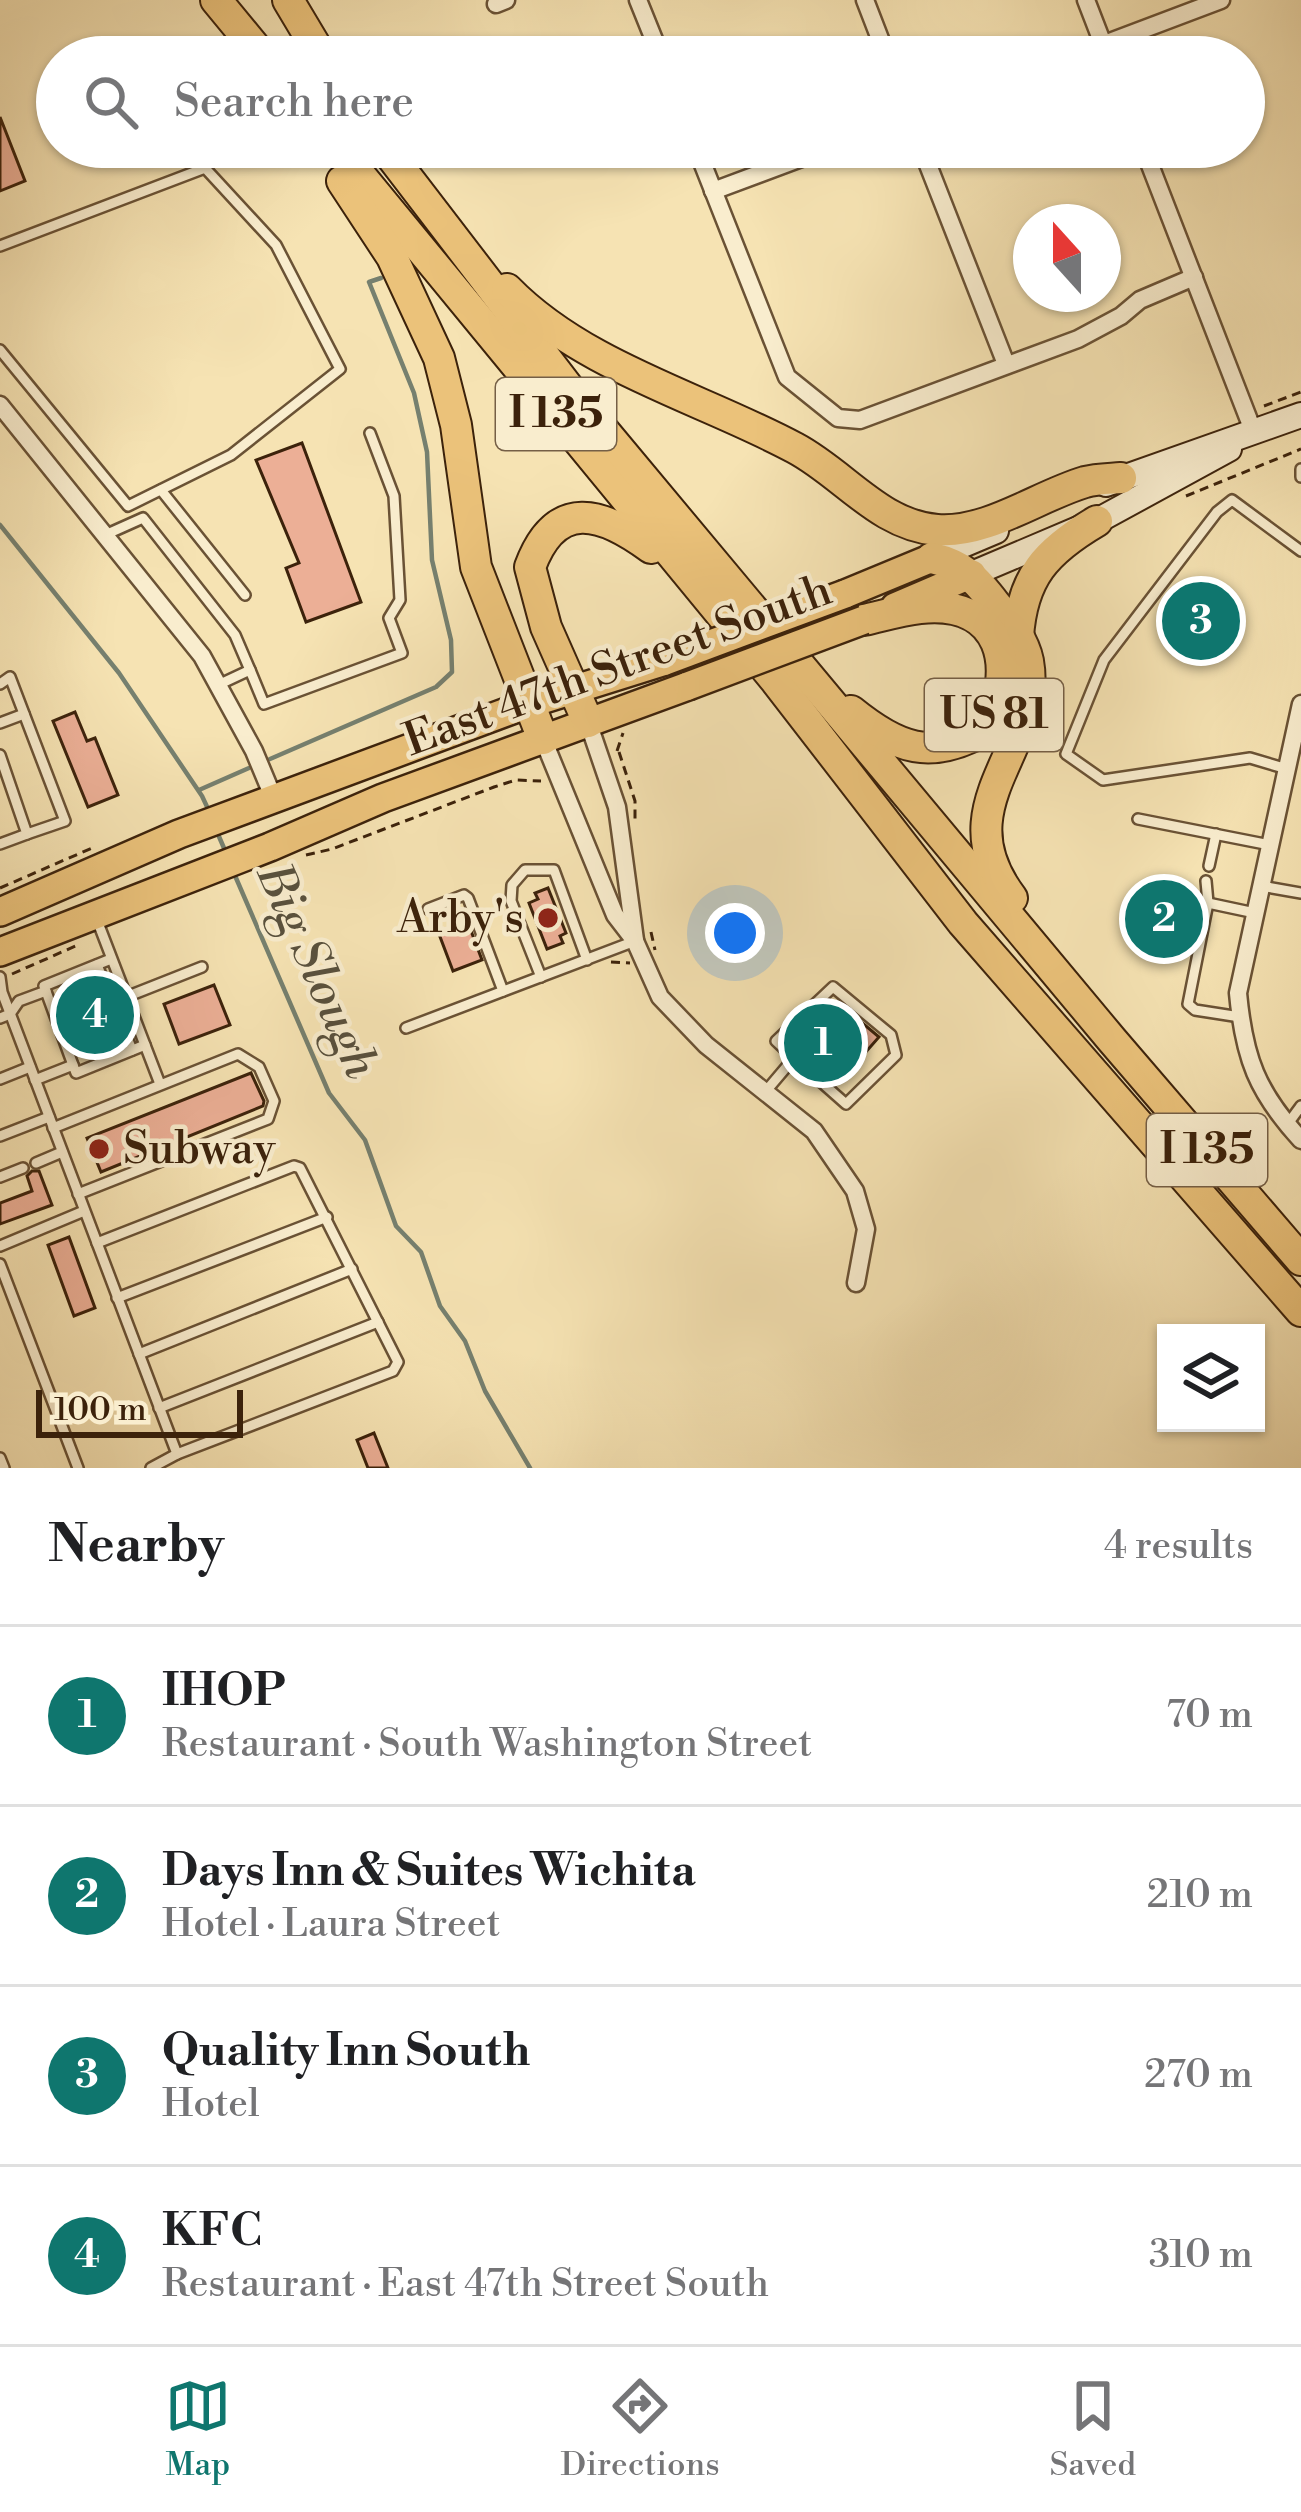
<!DOCTYPE html>
<html lang="en">
<head>
<meta charset="utf-8">
<style>
	body { margin:0; font-family:"Libre Bodoni",serif; background:#f2f2f2; color:#202124 }
	.controls { position:absolute; right:36px; bottom:36px; display:grid; overflow:hidden; border-radius:0px; box-shadow:0 3px 9px #0004 }
	.controls button { width:108px; height:108px; display:grid; place-items:center; padding:0; border:0; border-bottom:3px solid #e0e0e0; background:#fff; color:#202124; font:60px sans-serif }
	.compass { position:absolute; left:1013px; top:204px; width:108px; height:108px; border-radius:50%; background:#fff; box-shadow:0 3px 9px #0004; rotate:339deg }
	.scale { position:absolute; left:36px; bottom:30px; width:207px; box-sizing:border-box; padding-left:12px; border:6px solid #3c220b; border-top:0; font-size:33px; line-height:42px; white-space:nowrap; color:#3c220b; -webkit-text-stroke:9px #f9edce; paint-order:stroke }
	.you { position:absolute; left:735px; top:933px; width:42px; height:42px; margin:-30px; border:9px solid #fff; border-radius:50%; background:#1a73e8; box-shadow:0 0 0 18px #1a73e833 }
	.badge { display:grid; place-items:center; width:78px; height:78px; border-radius:50%; background:#0f766e; color:#fff; font-size:39px; font-weight:700 }
	.pin { position:absolute; translate:-50% -50%; border:6px solid #fff; box-shadow:0 3px 12px #0006 }
	.list { margin:0; padding:0; list-style:none }
	h2 { display:flex; justify-content:space-between; align-items:center; height:156px; margin:0; padding:0 48px; font-size:51px }
	h2 small { font-size:39px; font-weight:400; color:#757577 }
	.list li { display:grid; grid-template-columns:78px 1fr auto; gap:36px; align-items:center; box-sizing:border-box; height:180px; padding:0 48px; border-top:3px solid #e0e0e0 }
	.list b { display:block; font-size:45px; white-space:nowrap }
	.list p { margin:0; font-size:39px; white-space:nowrap; color:#757577 }
	.list em { font-size:39px; font-style:normal; color:#757577 }
	.icon { flex:none; width:66px; height:66px; fill:none; stroke:currentColor; stroke-width:2; stroke-linecap:round; stroke-linejoin:round }
	.map { position:relative; flex:none; width:1301px; height:1468px; overflow:hidden }
	.search { position:absolute; background:#fff; box-shadow:0 3px 9px #0004; left:36px; right:36px; top:36px; height:132px; display:flex; align-items:center; gap:30px; box-sizing:border-box; padding:0 42px; border-radius:66px; color:#757577; font-size:45px }
	.sheet { height:876px; background:#fff }
	nav { display:flex; justify-content:space-around; align-items:center; box-sizing:border-box; height:168px; border-top:3px solid #e0e0e0; background:#fff; font-size:33px; color:#757577 }
	nav a { display:grid; justify-items:center; gap:6px }
	nav .on { color:#0f766e }
	.map>svg:first-child { display:block }
	.lines { fill:none; stroke-linecap:round; stroke-linejoin:round }
	.stream { stroke:#76806f; stroke-width:4.5 }
	.building { fill:#ecaf96; stroke:#3c220b; stroke-width:3 }
	.service-casing { stroke:#6a5235; stroke-width:14 }
	.minor-casing { stroke:#6a5235; stroke-width:21 }
	.secondary-casing { stroke:#3c220b; stroke-width:28 }
	.primary-casing { stroke:#3c220b; stroke-width:32 }
	.motorway-casing { stroke:#3c220b; stroke-width:34 }
	.path { stroke:#3c220b; stroke-width:3; stroke-dasharray:9 6; stroke-linecap:butt }
	.service { stroke:#f9edce; stroke-width:9 }
	.minor { stroke:#f9edce; stroke-width:16 }
	.secondary { stroke:#f9edce; stroke-width:24 }
	.primary { stroke:#ebc27a; stroke-width:27 }
	.motorway { stroke:#ebc27a; stroke-width:30 }
	.primary-bridge-casing { stroke:#3c220b; stroke-width:32; stroke-linecap:butt }
	.primary-bridge { stroke:#ebc27a; stroke-width:27 }
	.poi-dot { fill:#8f2418; stroke:#f9edce; stroke-width:4.5 }
	.labels { text-anchor:middle; dominant-baseline:central; stroke-width:9; stroke-linejoin:round; paint-order:stroke }
	.shield { fill:#f9edce; stroke:#755f46; stroke-width:3 }
	.shield-label { font-size:42px; font-weight:bold; fill:#3c220b }
	.street-label { font-size:45px; fill:#3c220b; stroke:#f9edce }
	.poi-label { font-size:45px; fill:#3c220b; stroke:#f9edce; text-anchor:end }
	.water-label { font-size:48px; font-style:italic; fill:#59513d; stroke:#f9edce }
</style>
</head>
<body>
<div class="map">
<svg width="1301" height="1468" viewBox="0 0 1301 1468">
	<rect width="100%" height="100%" fill="#f6e3b3"/>
	<filter id="stains"><feTurbulence type="fractalNoise" baseFrequency=".00167" numOctaves="4"/><feColorMatrix values="0 0 0 0 .2 0 0 0 0 .09 0 0 0 0 .02 0 0 0 .5 -.17"/></filter>
	<radialGradient id="worn" r=".72"><stop offset=".6" stop-color="#630" stop-opacity="0"/><stop offset="1" stop-color="#630" stop-opacity=".3"/></radialGradient>
	<g class="lines">
		<!-- stream -->
		<g class="stream">
			<polyline points="0,525 119,673 202,796 209,811"/>
			<polyline points="270,759 436,687 452,672 451,640 432,560 427,452 414,393 369,282 381,278"/>
			<polyline points="199,790 249,768"/>
			<polyline points="217,832 227,855"/>
			<polyline points="233,871 329,1093 365,1140 396,1226 421,1252 440,1306 465,1341 485,1391 530,1468"/>
		</g>
	</g>
	<!-- building -->
	<g class="building">
		<polygon points="0,117 25,181 0,191"/>
		<polygon points="302,443 361,602 306,622 286,568 299,563 256,460"/>
		<polygon points="75,712 87,741 95,738 118,795 88,807 53,721"/>
		<polygon points="548,888 566,933 560,936 563,943 547,949 529,903 538,899 535,893"/>
		<polygon points="468,923 482,960 453,971 439,934"/>
		<polygon points="214,985 230,1025 179,1044 164,1004"/>
		<polygon points="98,992 114,1030 90,1039 76,1001"/>
		<polygon points="841,1005 879,1037 851,1069 819,1041 824,1036 818,1032"/>
		<polygon points="251,1073 264,1101 263,1106 101,1172 87,1138"/>
		<polygon points="32,1171 39,1171 52,1205 0,1224 0,1203 32,1191 27,1176"/>
		<polygon points="69,1237 95,1308 74,1316 48,1245"/>
		<polygon points="374,1433 388,1468 368,1468 357,1440"/>
	</g>
	<g class="lines">
		<!-- service casing -->
		<g class="service-casing">
			<g id="service">
				<polyline points="0,246 205,168 276,245 340,369 231,455 128,506 0,350"/>
				<polyline points="1301,469 1301,477"/>
				<polyline points="161,490 245,595"/>
				<polyline points="105,535 143,518 235,635 250,670"/>
				<polyline points="0,684 10,677 65,821 27,834"/>
				<polyline points="218,685 250,670 264,704 402,653 389,618 400,600 394,496 370,433"/>
				<polyline points="0,723 24,714"/>
				<polyline points="0,755 27,834 0,844"/>
				<polyline points="1287,769 1250,758 1103,780 1066,754 1104,660 1217,512 1232,500 1301,551"/>
				<polyline points="1138,819 1270,845"/>
				<polyline points="1209,866 1216,834"/>
				<polyline points="1206,881 1208,903 1188,1004 1195,1010 1240,1017"/>
				<polyline points="1261,886 1301,893"/>
				<polyline points="1208,903 1255,913"/>
				<polyline points="428,909 464,895 468,898 503,991"/>
				<polyline points="97,920 160,1084"/>
				<polyline points="97,965 132,1050"/>
				<polyline points="0,977 2,992 177,1454 151,1468"/>
				<polyline points="541,977 511,901 512,885 525,870 554,870 587,960"/>
				<polyline points="126,997 202,967"/>
				<polyline points="0,1018 10,1014 19,1001 46,991"/>
				<polyline points="406,1028 635,941"/>
				<polyline points="73,1065 44,986 111,959"/>
				<polyline points="0,1079 30,1067"/>
				<polyline points="35,1080 73,1065 76,1073 145,1045"/>
				<polyline points="766,1091 794,1058 776,1041 833,987 891,1035 896,1055 846,1104 794,1058"/>
				<polyline points="1287,1125 1301,1106"/>
				<polyline points="53,1128 238,1054 259,1067 274,1101 268,1119 78,1194"/>
				<polyline points="0,1136 49,1117"/>
				<polyline points="36,1163 62,1152"/>
				<polyline points="0,1177 23,1168"/>
				<polyline points="97,1243 294,1166 300,1168 398,1362 393,1371 177,1454"/>
				<polyline points="0,1246 84,1211"/>
				<polyline points="0,1264 78,1468"/>
				<polyline points="117,1298 327,1217"/>
				<polyline points="139,1354 352,1269"/>
				<polyline points="159,1408 378,1322"/>
				<polyline points="0,1458 4,1468"/>
			</g>
		</g>
		<!-- minor casing -->
		<g class="minor-casing">
			<g id="minor">
				<polyline points="638,0 661,57"/>
				<polyline points="865,0 887,57"/>
				<polyline points="1086,0 1108,57"/>
				<polyline points="496,4 506,0"/>
				<polyline points="1070,57 1221,0"/>
				<polyline points="696,147 787,377 838,418 860,420 1078,339 1121,316 1140,300 1194,277"/>
				<polyline points="921,147 1006,364"/>
				<polyline points="1143,147 1254,433"/>
				<polyline points="713,191 831,147"/>
				<polyline points="0,405 202,656 254,751 274,799"/>
				<path d="M1301,704l-63,289c6,65 19,99 63,147"/>
				<polyline points="588,722 617,807 635,940"/>
				<polyline points="543,739 615,915 635,941 660,997 706,1045 814,1131 855,1191 866,1229 856,1283"/>
			</g>
		</g>
		<!-- secondary casing -->
		<g class="secondary-casing">
			<g id="secondary">
				<polyline points="1106,484 1301,415"/>
				<polyline points="932,558 996,531"/>
				<polyline points="972,574 1097,521 1229,449"/>
			</g>
		</g>
		<!-- primary casing -->
		<g class="primary-casing">
			<g id="primary">
				<polyline points="845,594 932,558"/>
				<polyline points="895,607 972,574"/>
				<polyline points="0,912 179,834 528,704 665,661"/>
				<polyline points="0,952 270,847 383,798 688,686"/>
			</g>
		</g>
		<!-- motorway casing -->
		<g class="motorway-casing">
			<g id="motorway">
				<polyline points="216,0 263,57"/>
				<polyline points="288,0 322,57"/>
				<polyline points="337,147 776,681 963,923 1301,1311"/>
				<polyline points="384,147 574,395 1112,1040 1301,1260"/>
				<polyline points="342,181 392,257 439,358 456,425 476,567 543,739"/>
				<path d="M507,289c76,78 195,109 288,159 49,26 84,77 142,82 50,4 101,-34 148,-48 11,-3 24,-3 36,-4"/>
				<path d="M932,558c32,7 45,22 64,47 13,16 28,36 32,56 16,89 -88,142 -16,237"/>
				<path d="M1018,637c4,-60 28,-86 79,-116"/>
				<path d="M851,711c47,38 79,50 134,19 34,-61 18,-131 -65,-122 -19,2 -38,8 -56,12"/>
				<path d="M588,722l-42,-95 -16,-60c26,-70 72,-55 121,-19"/>
			</g>
		</g>
		<!-- path -->
		<g class="path">
			<polyline points="1264,406 1301,392"/>
			<polyline points="1186,496 1301,449"/>
			<polyline points="617,751 623,733"/>
			<polyline points="619,752 635,801 635,823"/>
			<polyline points="306,855 332,849 494,787 516,780 541,781"/>
			<polyline points="0,888 92,848"/>
			<polyline points="651,932 655,950"/>
			<polyline points="611,962 630,963"/>
			<polyline points="12,974 80,944"/>
		</g>
		<!-- service -->
		<use href="#service" class="service"/>
		<!-- minor -->
		<use href="#minor" class="minor"/>
		<!-- secondary -->
		<use href="#secondary" class="secondary"/>
		<!-- primary -->
		<use href="#primary" class="primary"/>
		<!-- motorway -->
		<use href="#motorway" class="motorway"/>
		<!-- primary-bridge casing -->
		<g class="primary-bridge-casing">
			<g id="primary-bridge">
				<polyline points="665,661 845,594"/>
				<polyline points="688,686 864,620"/>
			</g>
		</g>
		<!-- primary-bridge -->
		<use href="#primary-bridge" class="primary-bridge"/>
	</g>
	<!-- markers -->
	<g class="poi-dot">
		<circle cx="548" cy="918" r="12"/>
		<circle cx="99" cy="1149" r="12"/>
	</g>
	<g class="labels">
		<!-- shield labels -->
		<g class="shield">
			<rect x="496" y="378" width="120" height="72" rx="9"/>
			<rect x="925" y="679" width="138" height="72" rx="9"/>
			<rect x="1147" y="1114" width="120" height="72" rx="9"/>
		</g>
		<g class="shield-label">
			<text x="556" y="414">I 135</text>
			<text x="994" y="715">US 81</text>
			<text x="1207" y="1150">I 135</text>
		</g>
		<!-- street labels -->
		<g class="street-label">
			<text transform="translate(618 666) rotate(-20)">East 47th Street South</text>
		</g>
		<!-- poi labels -->
		<g class="poi-label">
			<text x="524" y="918">Arby's</text>
			<text x="123" y="1149" text-anchor="start">Subway</text>
		</g>
		<!-- water labels -->
		<g class="water-label">
			<text transform="translate(316 971) rotate(66)">Big Slough</text>
		</g>
	</g>
	<rect width="100%" height="100%" filter="url(#stains)"/>
	<rect width="100%" height="100%" fill="url(#worn)"/>
</svg>
<div class="controls">
<button><svg class="icon" aria-label="layers" viewBox="0 0 24 24"><path d="M12 4l9 5-9 5-9-5zM3 14l9 5 9-5"/></svg></button>
</div>
<svg class="compass" viewBox="-18 -18 36 36"><path d="M0-13l5 13h-10z" fill="#e53935"/><path d="M0 13l5-13h-10z" fill="#757577"/></svg>
<div class="scale">100 m</div>
<div class="you"></div>
<div class="pin badge" style="left:823px;top:1043px">1</div>
<div class="pin badge" style="left:1164px;top:919px">2</div>
<div class="pin badge" style="left:1201px;top:621px">3</div>
<div class="pin badge" style="left:95px;top:1015px">4</div>
<div class="search"><svg class="icon" aria-label="search" viewBox="0 0 24 24"><circle cx="10" cy="10" r="6"/><path d="M15 15l6 6"/></svg>Search here</div>
</div>
<section class="sheet">
<h2>Nearby<small>4 results</small></h2>
<ul class="list">
<li><span class="badge">1</span><div><b>IHOP</b><p>Restaurant · South Washington Street</p></div><em>70 m</em></li>
<li><span class="badge">2</span><div><b>Days Inn &amp; Suites Wichita</b><p>Hotel · Laura Street</p></div><em>210 m</em></li>
<li><span class="badge">3</span><div><b>Quality Inn South</b><p>Hotel</p></div><em>270 m</em></li>
<li><span class="badge">4</span><div><b>KFC</b><p>Restaurant · East 47th Street South</p></div><em>310 m</em></li>
</ul>
</section>
<nav>
<a class="on"><svg class="icon" aria-label="map" viewBox="0 0 24 24"><path d="M3 6l6-2 6 2 6-2v14l-6 2-6-2-6 2zM9 4v14M15 6v14"/></svg>Map</a>
<a><svg class="icon" aria-label="directions" viewBox="0 0 24 24"><path d="M12 3l9 9-9 9-9-9zM9 14v-3h6M13 9l2 2-2 2"/></svg>Directions</a>
<a><svg class="icon" aria-label="saved" viewBox="0 0 24 24"><path d="M7 4h10v16l-5-4-5 4z"/></svg>Saved</a>
</nav>
</body>
</html>
